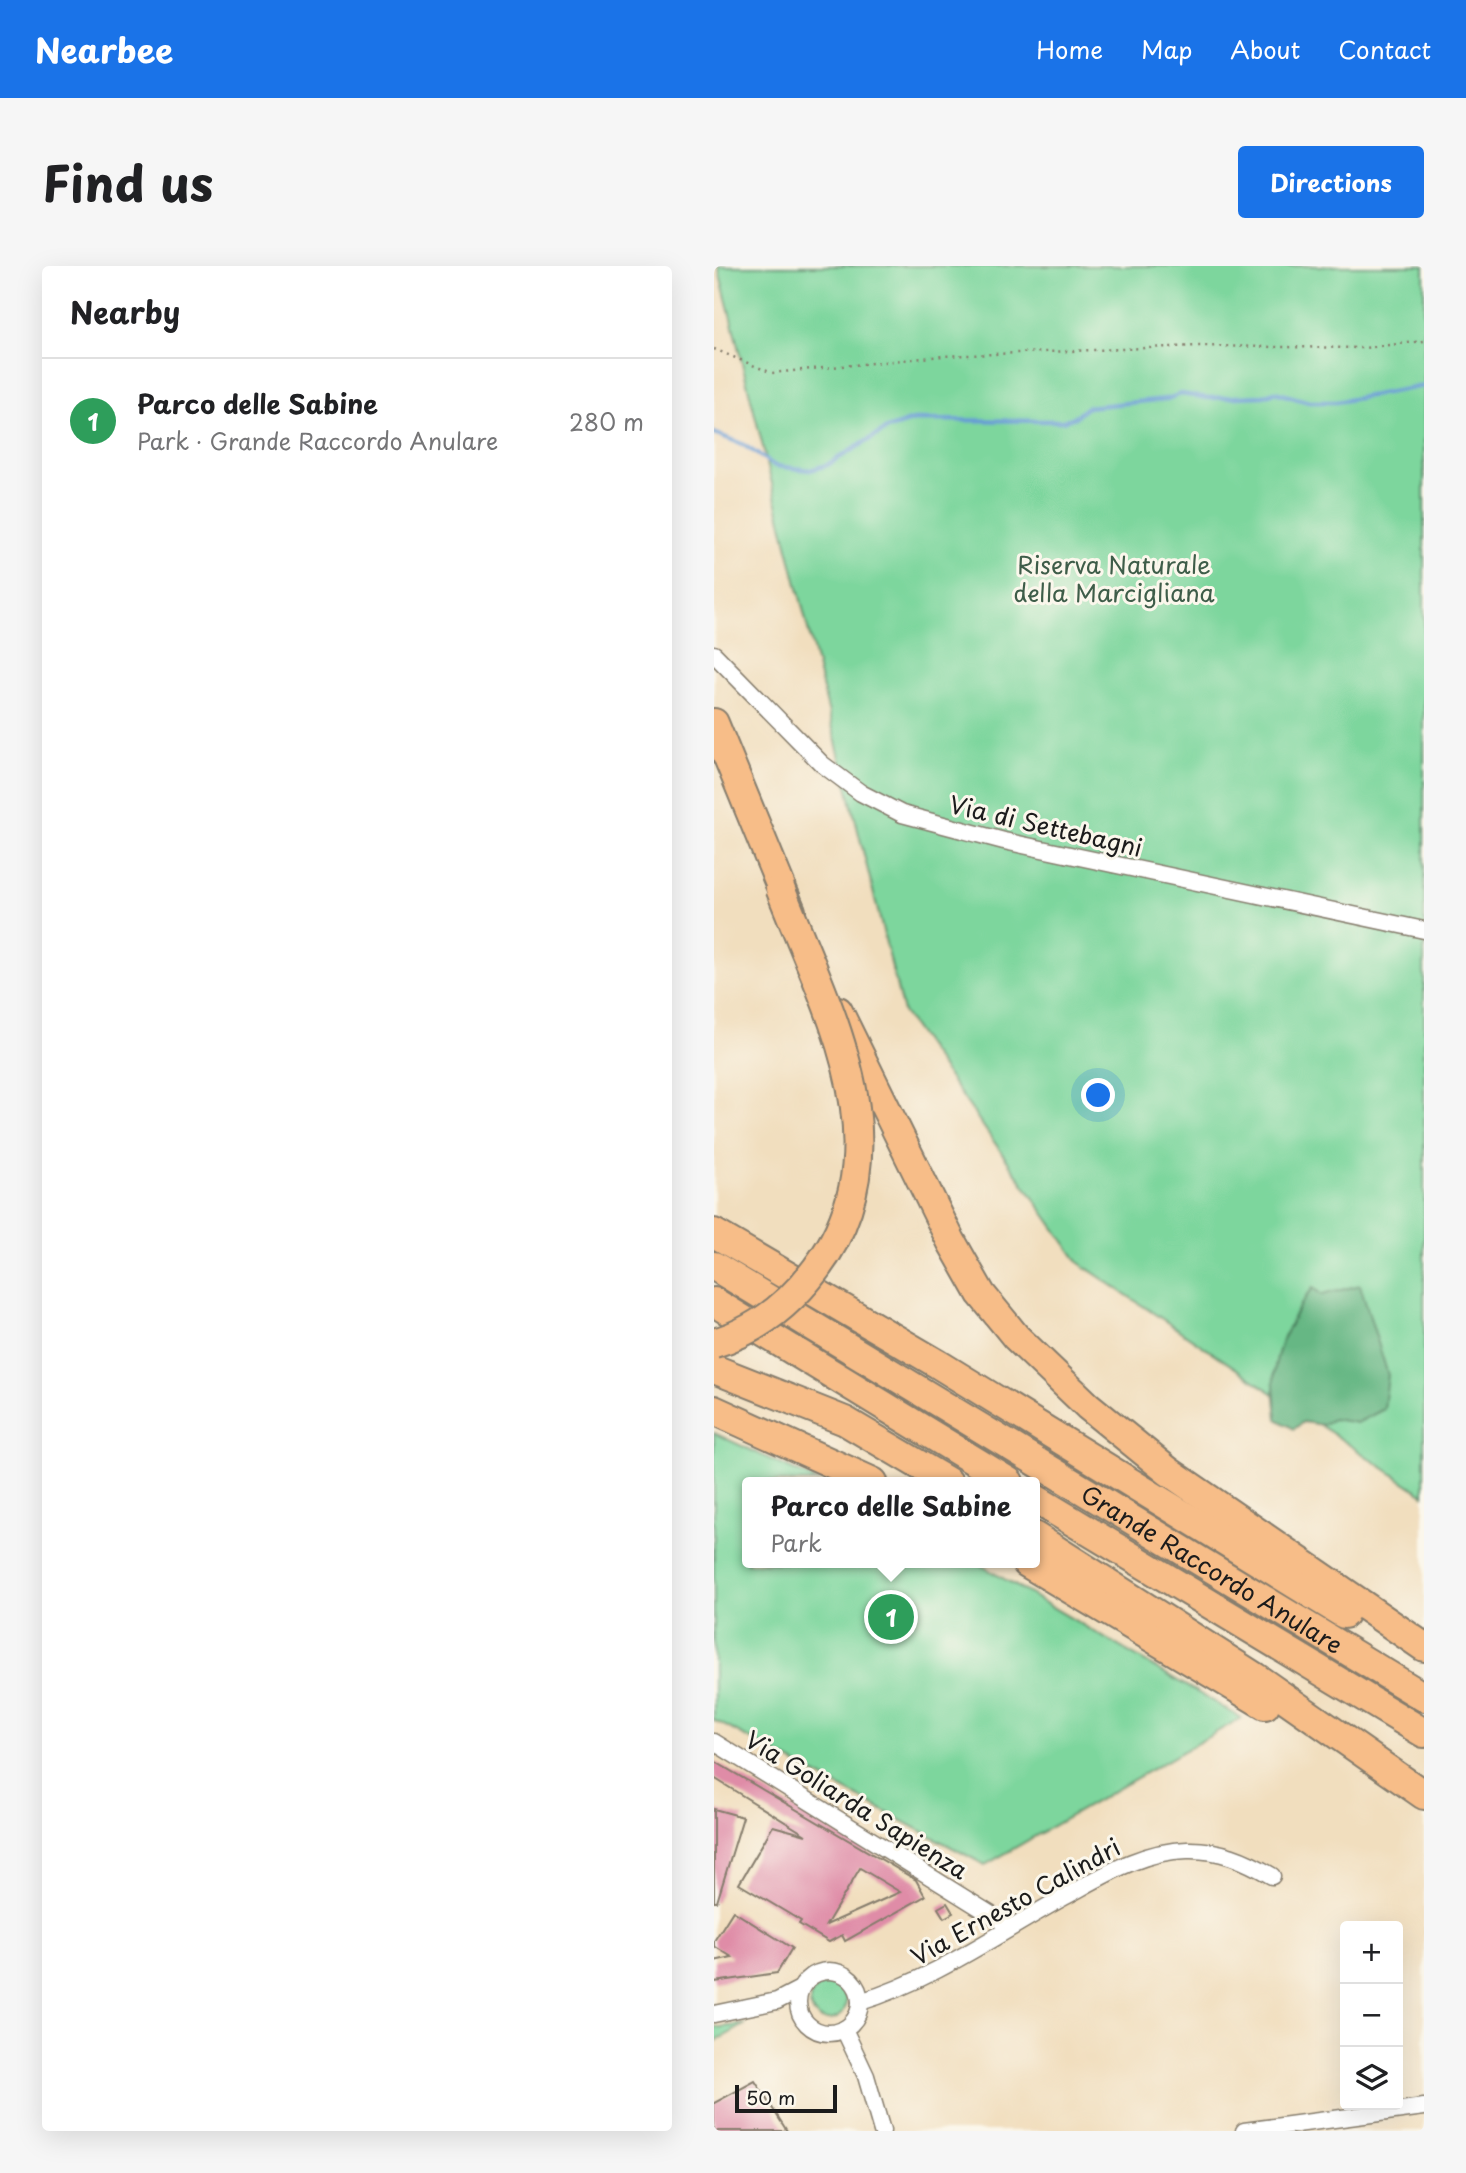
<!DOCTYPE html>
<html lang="en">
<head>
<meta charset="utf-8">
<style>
	body { margin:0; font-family:"Playpen Sans",sans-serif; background:#f6f6f6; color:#202124 }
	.controls { position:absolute; right:21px; bottom:21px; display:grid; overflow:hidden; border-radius:7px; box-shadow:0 7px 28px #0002 }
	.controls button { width:63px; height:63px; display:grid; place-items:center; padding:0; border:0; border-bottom:2px solid #e0e0e0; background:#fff; color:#202124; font:35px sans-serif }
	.scale { position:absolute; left:21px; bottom:18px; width:102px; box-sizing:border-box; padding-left:7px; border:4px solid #1c1c1c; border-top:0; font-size:19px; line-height:24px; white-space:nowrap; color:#1c1c1c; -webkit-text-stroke:5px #fbf7ec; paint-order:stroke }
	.you { position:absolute; left:385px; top:830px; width:24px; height:24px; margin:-18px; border:5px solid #fff; border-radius:50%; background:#1a73e8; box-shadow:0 0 0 10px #1a73e833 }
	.badge { display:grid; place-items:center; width:46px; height:46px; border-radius:50%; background:#1a73e8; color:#fff; font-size:23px; font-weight:700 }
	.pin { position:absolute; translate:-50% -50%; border:4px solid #fff; box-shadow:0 2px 7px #0006 }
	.popup { position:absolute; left:28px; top:1211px; width:298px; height:91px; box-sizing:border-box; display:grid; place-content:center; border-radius:7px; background:#fff; filter:drop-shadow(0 2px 5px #0005); font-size:23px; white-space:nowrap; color:#757577 }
	.popup b { font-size:26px; color:#202124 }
	.popup::after { content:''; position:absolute; left:50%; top:100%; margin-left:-14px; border:14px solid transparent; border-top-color:#fff }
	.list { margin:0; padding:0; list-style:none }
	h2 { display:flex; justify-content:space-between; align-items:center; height:91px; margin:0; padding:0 28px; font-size:30px }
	h2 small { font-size:23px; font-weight:400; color:#757577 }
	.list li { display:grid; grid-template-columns:46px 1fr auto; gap:21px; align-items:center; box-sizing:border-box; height:126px; padding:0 28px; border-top:2px solid #e0e0e0 }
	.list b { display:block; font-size:26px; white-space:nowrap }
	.list p { margin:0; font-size:23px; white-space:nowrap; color:#757577 }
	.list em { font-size:23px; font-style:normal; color:#757577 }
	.icon { flex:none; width:38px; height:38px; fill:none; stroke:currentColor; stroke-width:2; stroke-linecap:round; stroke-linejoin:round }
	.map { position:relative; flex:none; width:710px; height:1865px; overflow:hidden; border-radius:7px }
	header { display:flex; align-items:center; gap:42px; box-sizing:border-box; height:98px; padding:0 35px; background:#1a73e8; color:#fff }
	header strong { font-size:33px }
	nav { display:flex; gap:38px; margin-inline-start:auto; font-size:24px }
	.intro { display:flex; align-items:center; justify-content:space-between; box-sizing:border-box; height:168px; padding:0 42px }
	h1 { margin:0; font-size:49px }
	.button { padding:18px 32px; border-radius:7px; background:#1a73e8; color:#fff; font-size:24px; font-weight:700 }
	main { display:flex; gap:42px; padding:0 42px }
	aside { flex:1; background:#fff; border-radius:7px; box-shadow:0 7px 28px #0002 }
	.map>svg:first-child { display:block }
	.green { fill:#7dd69d; stroke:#4c795c; stroke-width:2 }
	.forest { fill:#66b784; stroke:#416a50; stroke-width:2 }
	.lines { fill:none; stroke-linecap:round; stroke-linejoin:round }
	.stream { stroke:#679dd4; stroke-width:4.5 }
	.building { fill:#df8ca7; fill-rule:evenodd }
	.minor-casing { stroke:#867d6d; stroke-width:19 }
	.motorway-casing { stroke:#867d6d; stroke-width:32 }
	.path { stroke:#867d6d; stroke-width:2.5; stroke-dasharray:2 5; stroke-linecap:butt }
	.minor { stroke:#fff; stroke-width:16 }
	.motorway { stroke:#f7bd88; stroke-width:28 }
	.motorway-bridge-casing { stroke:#867d6d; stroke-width:32; stroke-linecap:butt }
	.motorway-bridge { stroke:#f7bd88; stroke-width:28 }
	.labels { text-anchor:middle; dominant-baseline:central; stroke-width:6; stroke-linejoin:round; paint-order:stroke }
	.park-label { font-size:24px; fill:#3e5d49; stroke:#fbf7ec }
	.street-label { font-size:24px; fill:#1c1c1c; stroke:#fbf7ec }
</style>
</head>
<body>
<header>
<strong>Nearbee</strong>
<nav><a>Home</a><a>Map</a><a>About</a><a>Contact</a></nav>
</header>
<div class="intro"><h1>Find us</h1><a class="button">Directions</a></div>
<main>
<aside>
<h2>Nearby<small></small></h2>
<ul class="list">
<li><span class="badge" style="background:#2e9e5b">1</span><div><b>Parco delle Sabine</b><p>Park · Grande Raccordo Anulare</p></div><em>280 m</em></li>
</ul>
</aside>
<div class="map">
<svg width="710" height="1865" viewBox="0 0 710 1865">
	<rect width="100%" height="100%" fill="#fbf7ec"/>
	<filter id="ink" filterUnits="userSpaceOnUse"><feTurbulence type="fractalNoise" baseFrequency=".0143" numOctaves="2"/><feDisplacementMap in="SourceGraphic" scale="14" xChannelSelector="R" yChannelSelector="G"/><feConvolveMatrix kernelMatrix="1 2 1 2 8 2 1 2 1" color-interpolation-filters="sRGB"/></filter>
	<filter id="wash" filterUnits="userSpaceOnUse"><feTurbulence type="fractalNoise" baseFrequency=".00686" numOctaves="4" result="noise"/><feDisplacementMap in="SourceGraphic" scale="28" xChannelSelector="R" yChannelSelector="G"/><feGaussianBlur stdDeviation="1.57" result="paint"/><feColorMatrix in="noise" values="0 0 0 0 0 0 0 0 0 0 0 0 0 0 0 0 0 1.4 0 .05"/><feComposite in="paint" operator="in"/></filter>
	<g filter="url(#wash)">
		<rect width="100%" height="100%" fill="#f1debe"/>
		<!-- green -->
		<g class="green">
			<polygon points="4,0 710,0 710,1229 365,997 189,746"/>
			<polygon points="0,1167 105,1216 33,1216 33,1297 263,1297 527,1452 271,1599 0,1454"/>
			<circle cx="114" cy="1736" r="18"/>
			<polygon points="32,1758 0,1776 0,1762"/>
		</g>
		<!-- forest -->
		<path class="forest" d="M646,1019l28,90 -4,34 -27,14 -24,-4 -11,6 -19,-3 -9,7 -17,-10c-1,-15 -4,-31 -3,-45 2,-27 22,-66 39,-86l9,7z"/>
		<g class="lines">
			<!-- stream -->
			<polyline class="stream" points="0,167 28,178 61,200 96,204 113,199 173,163 200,154 349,155 361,151 373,141 453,133 467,128 494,132 549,130 561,126 595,136 622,136 710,120"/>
		</g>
		<g id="blocks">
			<!-- building -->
			<g class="building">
				<path d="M0,1495l202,119 9,16 -80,45 -3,-6 -13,7 -30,-18 2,-3 -62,-37 34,-58 33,9 -92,-57zM146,1602l40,24 -74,33z"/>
				<polygon points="0,1543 29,1551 3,1636 0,1636"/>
				<polygon points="233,1637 239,1647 230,1652 224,1642"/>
				<polygon points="19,1645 78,1682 63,1707 0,1716 0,1695 18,1691 0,1680 0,1675"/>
				<polygon points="41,1815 73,1865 0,1865 0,1837"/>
			</g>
		</g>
	</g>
	<g filter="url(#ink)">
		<use href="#blocks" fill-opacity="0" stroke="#867d6d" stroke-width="2"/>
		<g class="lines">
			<!-- minor casing -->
			<g class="minor-casing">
				<g id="minor">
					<polyline points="0,388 108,498 147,527 188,548 290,575 710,664"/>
					<polyline points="0,1476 297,1661"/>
					<circle cx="115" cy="1736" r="31"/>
					<path d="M146,1736c73,-22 137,-68 204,-105 39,-21 77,-46 123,-47 32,-1 58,10 85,26"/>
					<polyline points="0,1748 63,1735 86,1723"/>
					<polyline points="130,1763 152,1810 168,1865"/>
					<polyline points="530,1865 710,1841"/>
				</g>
			</g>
			<!-- motorway casing -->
			<g class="motorway-casing">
				<g id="motorway">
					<polyline points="0,457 77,645"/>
					<polyline points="124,745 237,975 267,1028 302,1071 374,1140 454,1205 710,1381"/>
					<polyline points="0,967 224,1098 630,1348"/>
					<path id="s1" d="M0,1000l710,431"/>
					<polyline points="0,1036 295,1216"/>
					<polyline points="0,1103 131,1155 234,1216"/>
					<polyline points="0,1144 159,1216"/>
					<polyline points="320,1232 710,1467"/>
					<polyline points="320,1270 541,1411 710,1529"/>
					<polyline points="313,1297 551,1439"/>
				</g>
			</g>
			<!-- path -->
			<polyline class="path" points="0,83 58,107 229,90 483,80 650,82 710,75"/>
			<!-- minor -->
			<use href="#minor" class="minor"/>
			<!-- motorway -->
			<use href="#motorway" class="motorway"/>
			<!-- motorway-bridge casing -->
			<g class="motorway-bridge-casing">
				<path id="motorway-bridge" d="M0,1077c42,-12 76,-39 102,-74 91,-121 11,-259 -36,-381"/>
			</g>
			<!-- motorway-bridge -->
			<use href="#motorway-bridge" class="motorway-bridge"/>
		</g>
	</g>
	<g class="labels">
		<!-- park labels -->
		<g class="park-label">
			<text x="400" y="298">Riserva Naturale<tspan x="400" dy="28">della Marcigliana</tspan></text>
		</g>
		<!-- street labels -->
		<g class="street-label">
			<text transform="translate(332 559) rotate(13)">Via di Settebagni</text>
			<text stroke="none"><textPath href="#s1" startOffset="583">Grande Raccordo Anulare</textPath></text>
			<text transform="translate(143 1538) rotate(32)">Via Goliarda Sapienza</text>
			<text transform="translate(301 1635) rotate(-29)">Via Ernesto Calindri</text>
		</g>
	</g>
</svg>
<div class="controls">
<button>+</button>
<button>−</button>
<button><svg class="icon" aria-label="layers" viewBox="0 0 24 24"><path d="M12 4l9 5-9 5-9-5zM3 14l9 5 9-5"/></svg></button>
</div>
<div class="scale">50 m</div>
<div class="you"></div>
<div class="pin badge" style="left:177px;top:1351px;background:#2e9e5b">1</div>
<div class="popup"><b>Parco delle Sabine</b>Park</div>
</div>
</main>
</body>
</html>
